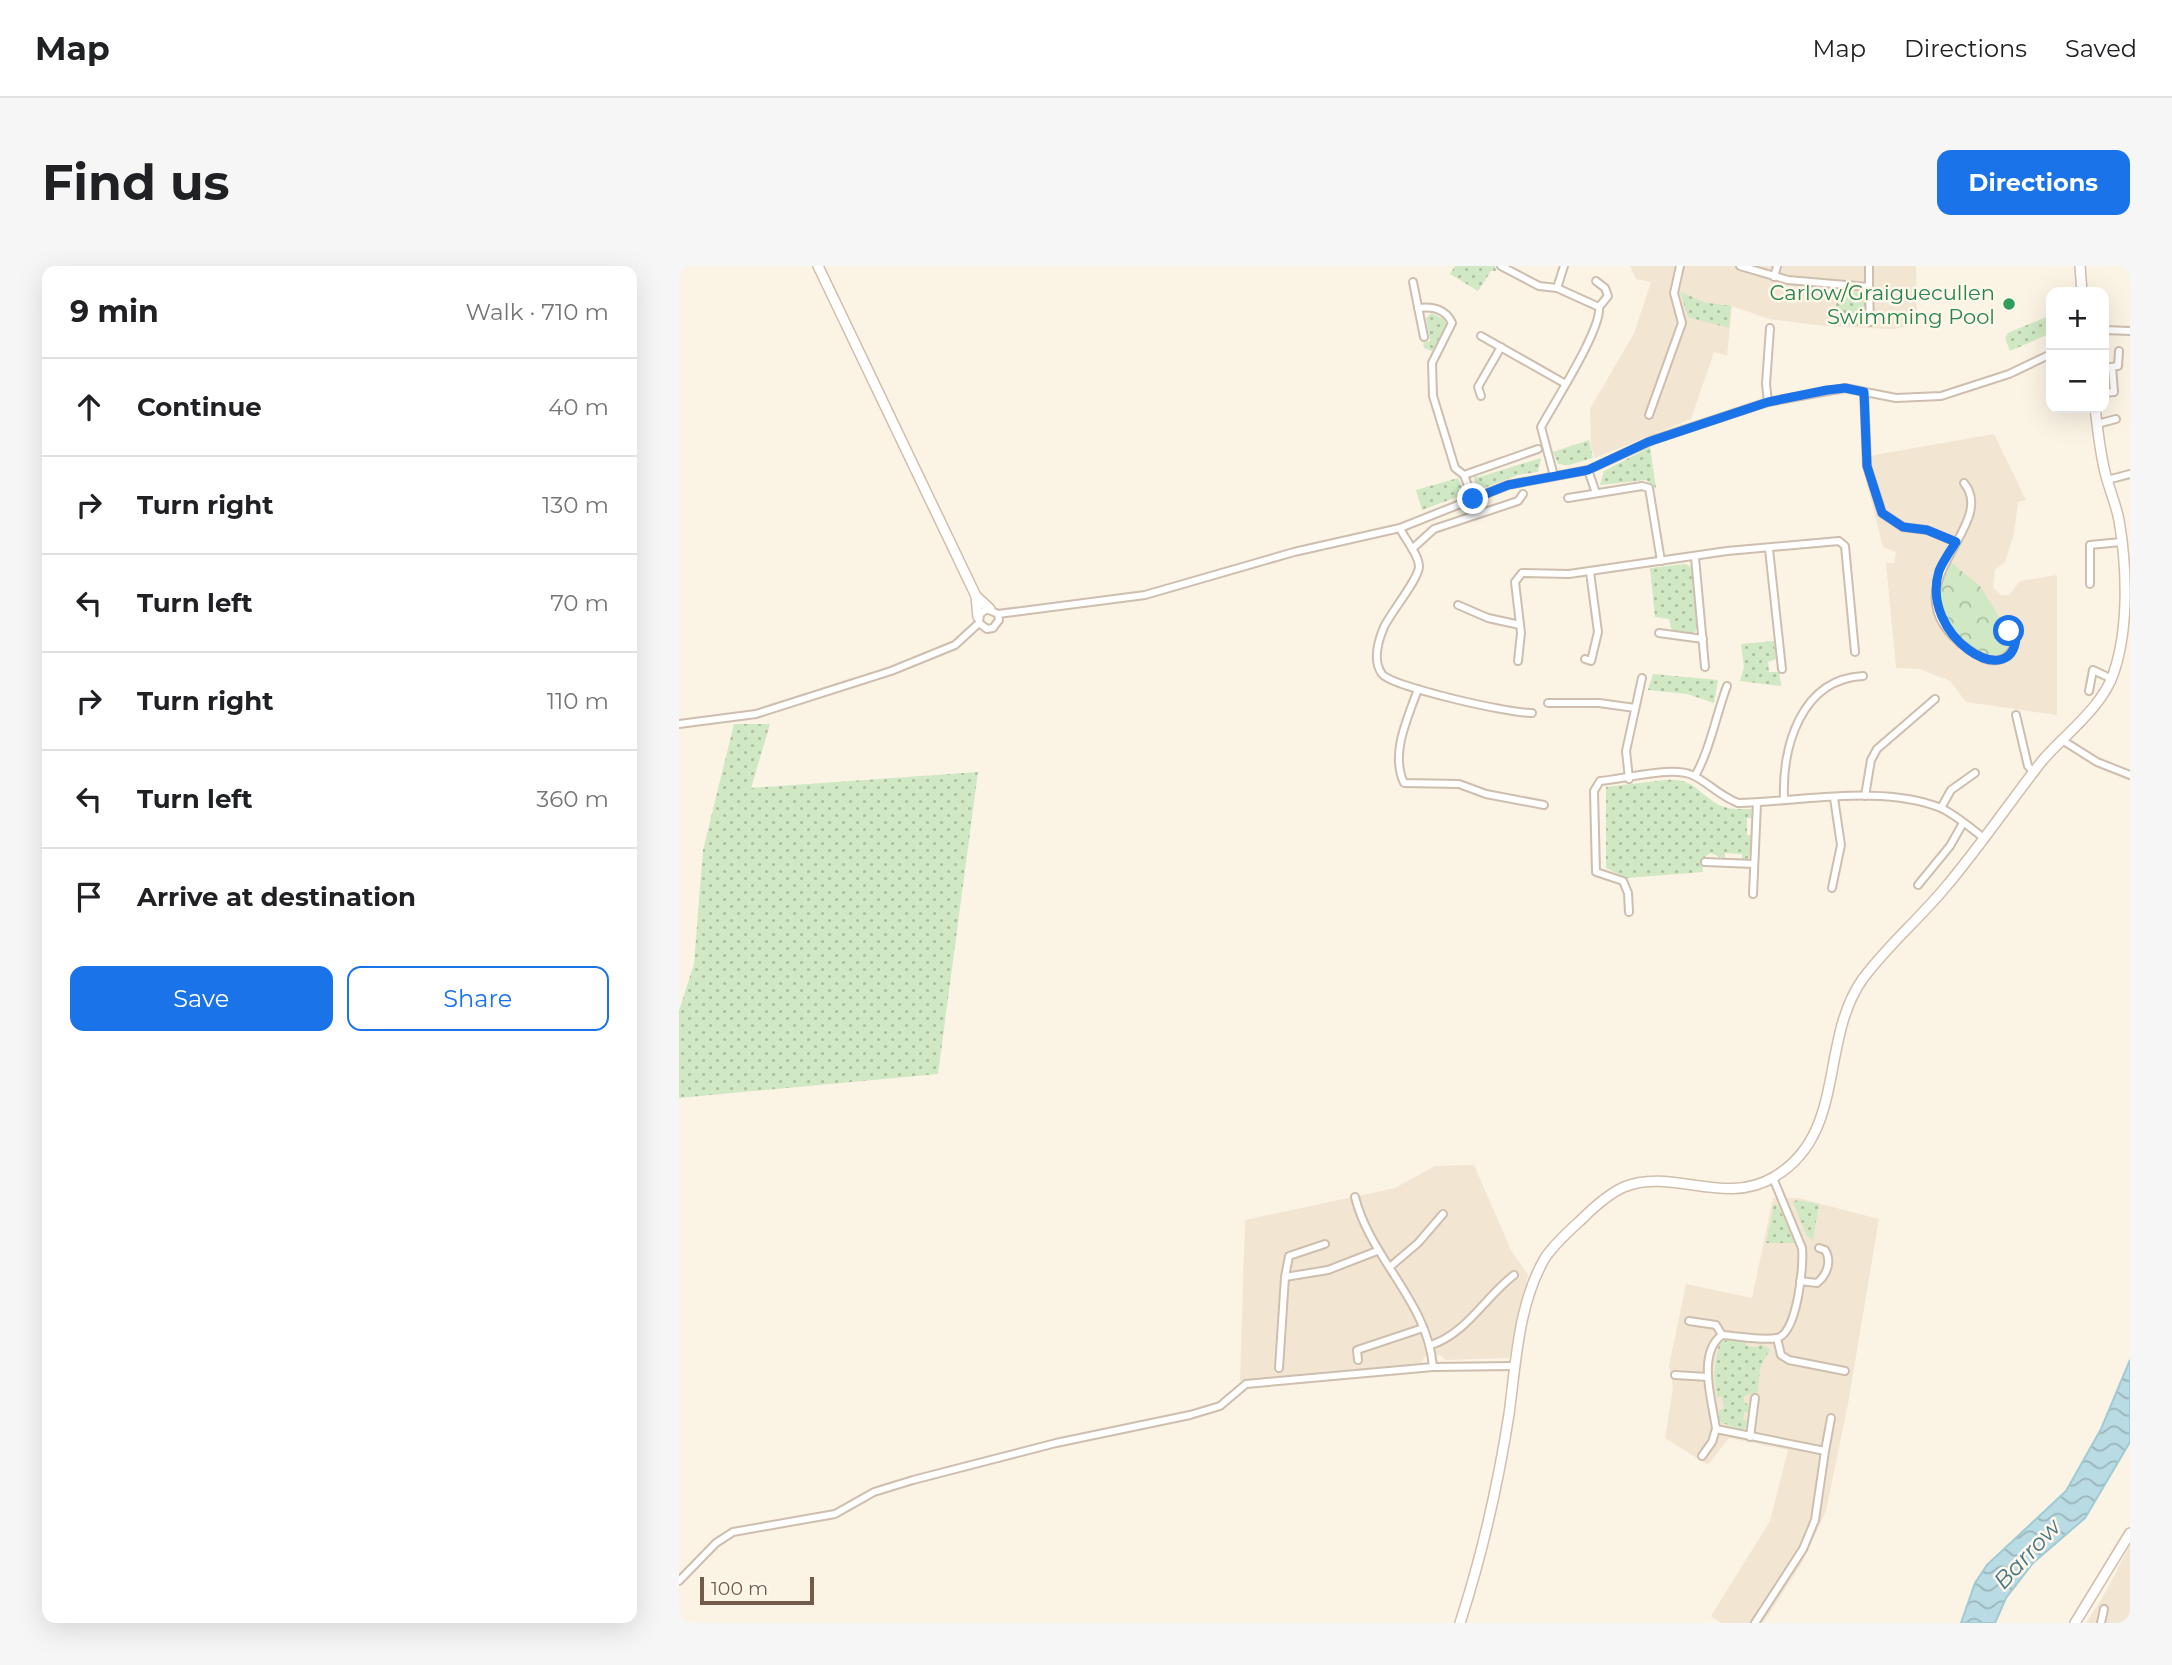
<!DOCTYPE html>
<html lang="en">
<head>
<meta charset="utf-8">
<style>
	body { margin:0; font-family:Montserrat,sans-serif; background:#f6f6f6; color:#202124 }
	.controls { position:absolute; right:21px; top:21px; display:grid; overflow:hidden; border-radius:14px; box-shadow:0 7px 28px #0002 }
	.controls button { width:63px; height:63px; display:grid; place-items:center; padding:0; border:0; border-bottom:2px solid #e0e0e0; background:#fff; color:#202124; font:35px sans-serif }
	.scale { position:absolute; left:21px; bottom:18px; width:114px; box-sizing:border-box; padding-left:7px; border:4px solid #725b4b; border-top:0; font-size:19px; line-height:24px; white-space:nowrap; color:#725b4b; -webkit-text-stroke:5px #fef7ea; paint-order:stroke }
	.stop { position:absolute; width:21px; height:21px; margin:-16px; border:5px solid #1a73e8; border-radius:50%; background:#fff }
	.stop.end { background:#1a73e8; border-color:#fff; box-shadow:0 2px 7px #0008 }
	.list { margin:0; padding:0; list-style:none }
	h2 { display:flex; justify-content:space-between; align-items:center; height:91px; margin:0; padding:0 28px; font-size:30px }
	h2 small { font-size:23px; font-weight:400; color:#757577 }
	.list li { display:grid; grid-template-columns:46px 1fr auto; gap:21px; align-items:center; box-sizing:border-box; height:98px; padding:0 28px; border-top:2px solid #e0e0e0 }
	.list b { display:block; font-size:26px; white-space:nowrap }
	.list em { font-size:23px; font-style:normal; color:#757577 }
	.actions { display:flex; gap:14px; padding:21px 28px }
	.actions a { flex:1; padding:16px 0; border:2px solid #1a73e8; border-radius:14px; text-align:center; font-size:24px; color:#1a73e8 }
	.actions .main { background:#1a73e8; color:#fff }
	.icon { flex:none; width:38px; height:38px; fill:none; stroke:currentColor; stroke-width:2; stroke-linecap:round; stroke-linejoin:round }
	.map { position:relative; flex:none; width:1451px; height:1357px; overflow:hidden; border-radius:14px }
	header { display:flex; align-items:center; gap:42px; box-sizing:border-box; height:98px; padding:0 35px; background:#fff; border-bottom:2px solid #e0e0e0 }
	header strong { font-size:33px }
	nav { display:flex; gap:38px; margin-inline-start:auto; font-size:24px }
	.intro { display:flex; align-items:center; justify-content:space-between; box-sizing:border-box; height:168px; padding:0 42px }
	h1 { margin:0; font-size:49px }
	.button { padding:18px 32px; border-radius:14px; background:#1a73e8; color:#fff; font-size:24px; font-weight:700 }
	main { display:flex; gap:42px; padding:0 42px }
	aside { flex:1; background:#fff; border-radius:14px; box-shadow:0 7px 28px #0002 }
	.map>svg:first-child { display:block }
	.residential { fill:#f2e6d3 }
	.grass { fill:url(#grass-dots) }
	.park { fill:url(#park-crowns) }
	.water { fill:url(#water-waves); stroke:#a0cad5; stroke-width:2 }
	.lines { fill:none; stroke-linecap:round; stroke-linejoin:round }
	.street-casing { stroke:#cebeae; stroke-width:10 }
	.secondary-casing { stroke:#d1beab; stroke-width:12 }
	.street { stroke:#fff; stroke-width:6 }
	.secondary { stroke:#fff; stroke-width:9 }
	.route { stroke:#1a73e8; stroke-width:9 }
	.leisure-dot { fill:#2e9e5b; stroke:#fef7ea; stroke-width:2.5 }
	.labels { text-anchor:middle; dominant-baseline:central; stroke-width:5; stroke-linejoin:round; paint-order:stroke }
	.leisure-label { font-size:21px; fill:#27864d; stroke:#fef7ea; text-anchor:end }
	.water-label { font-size:23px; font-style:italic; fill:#467685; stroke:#fef7ea }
</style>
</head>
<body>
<header>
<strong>Map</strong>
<nav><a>Map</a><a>Directions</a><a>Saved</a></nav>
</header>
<div class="intro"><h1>Find us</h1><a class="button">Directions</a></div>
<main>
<aside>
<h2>9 min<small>Walk · 710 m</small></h2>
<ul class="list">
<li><svg class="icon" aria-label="ahead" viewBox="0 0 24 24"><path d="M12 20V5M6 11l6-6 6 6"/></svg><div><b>Continue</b></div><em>40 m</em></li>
<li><svg class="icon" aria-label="right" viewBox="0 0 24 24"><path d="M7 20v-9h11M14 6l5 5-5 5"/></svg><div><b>Turn right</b></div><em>130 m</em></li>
<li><svg class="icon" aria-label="left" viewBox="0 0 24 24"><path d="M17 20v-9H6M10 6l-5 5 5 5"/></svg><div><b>Turn left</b></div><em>70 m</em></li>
<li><svg class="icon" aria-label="right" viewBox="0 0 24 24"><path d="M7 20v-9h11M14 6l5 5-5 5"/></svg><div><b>Turn right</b></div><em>110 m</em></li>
<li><svg class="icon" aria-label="left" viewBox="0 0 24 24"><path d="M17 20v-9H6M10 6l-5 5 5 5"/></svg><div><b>Turn left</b></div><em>360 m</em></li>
<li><svg class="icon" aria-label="arrive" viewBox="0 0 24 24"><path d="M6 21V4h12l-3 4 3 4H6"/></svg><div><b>Arrive at destination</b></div></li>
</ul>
<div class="actions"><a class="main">Save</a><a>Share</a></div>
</aside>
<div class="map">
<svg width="1451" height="1357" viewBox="0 0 1451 1357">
	<defs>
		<pattern id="grass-dots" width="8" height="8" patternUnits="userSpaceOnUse" patternTransform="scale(1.75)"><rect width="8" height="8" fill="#d0e8c3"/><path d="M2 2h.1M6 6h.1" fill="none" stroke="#adbfa0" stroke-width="1.8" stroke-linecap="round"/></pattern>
		<pattern id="park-crowns" width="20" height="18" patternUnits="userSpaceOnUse" patternTransform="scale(1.75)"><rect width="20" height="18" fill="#d0e8c3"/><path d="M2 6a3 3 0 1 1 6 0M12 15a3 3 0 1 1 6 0" fill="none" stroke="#adbfa0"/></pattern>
		<pattern id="water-waves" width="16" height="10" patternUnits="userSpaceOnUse" patternTransform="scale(1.75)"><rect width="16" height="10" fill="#b9dbe4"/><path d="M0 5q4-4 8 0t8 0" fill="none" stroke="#9bb5bb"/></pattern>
	</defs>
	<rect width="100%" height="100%" fill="#fbf3e4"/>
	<!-- residential -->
	<g class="residential">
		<polygon points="951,0 1237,0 1238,59 1214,63 1146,60 1090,53 1053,40 1048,90 1035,86 1012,153 916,192 912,181 911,143 955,67 972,16 957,13"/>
		<polygon points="1315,168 1347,234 1339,236 1335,268 1326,296 1316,304 1314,321 1322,329 1330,329 1341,315 1378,309 1378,449 1287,436 1271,415 1241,403 1217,402 1207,297 1215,297 1217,286 1204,281 1183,198 1195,189"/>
		<polygon points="795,899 832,984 849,1009 830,1092 767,1094 761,1089 745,1091 743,1097 561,1115 566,954 716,922 756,900"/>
		<polygon points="1094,932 1119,932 1200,953 1169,1138 1147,1245 1123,1297 1084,1357 1042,1357 1032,1350 1091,1255 1109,1184 1050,1172 1029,1199 986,1172 994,1122 990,1100 1007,1018 1073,1032"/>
		<polygon points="1451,1279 1451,1357 1407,1357 1425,1329"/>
	</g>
	<!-- grass -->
	<g class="grass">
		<polygon points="776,0 816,0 817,5 812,5 799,25 771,8"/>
		<polygon points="1001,25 1024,36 1052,40 1050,62 1009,51"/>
		<polygon points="1159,25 1187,27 1187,50 1182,60 1155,57"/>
		<polygon points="753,47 766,54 768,60 753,85 745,82 744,77 751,75 747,52"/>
		<polygon points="1372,49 1372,67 1331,85 1326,72 1329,67"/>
		<polygon points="910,174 914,192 890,199 879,198 874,186"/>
		<polygon points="971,181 977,222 967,214 921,219 925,205"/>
		<polygon points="862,192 859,206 839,209 797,225 795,210 800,211"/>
		<polygon points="779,212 786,228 743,244 737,224"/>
		<polygon points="1006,298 1013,301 1019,361 1014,369 993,365 990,353 976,351 971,302"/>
		<polygon points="1095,375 1097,393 1089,396 1090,406 1100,406 1102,420 1061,415 1065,401 1062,378"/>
		<polygon points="974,408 1039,414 1035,437 1008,428 969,424"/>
		<polygon points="55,458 91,458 72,522 299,506 259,808 0,832 0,745 15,698 24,584"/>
		<path d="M986,514c30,-2 31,12 54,25 11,5 21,4 33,4l1,9h-6v17h6l-4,23 -7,2v-6l-17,-1v6l-15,-6 -8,6 1,13 -77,6 -20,-10v-81z"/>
		<polygon points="1118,934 1140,938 1134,974 1128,970 1114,936"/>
		<polygon points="1095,938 1099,939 1116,977 1087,977"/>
		<polygon points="1048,1074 1067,1074 1067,1080 1080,1081 1081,1078 1091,1083 1081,1102 1079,1126 1065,1130 1065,1136 1072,1141 1071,1147 1065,1146 1064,1154 1069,1155 1065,1165 1041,1156 1040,1144 1045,1143 1043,1131 1038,1131 1035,1108 1040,1077"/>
	</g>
	<!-- park -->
	<path class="park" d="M1271,289l2,8 28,23 22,35 -5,5 5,15 9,2 -9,12c-27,4 -58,-27 -62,-53 -3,-17 5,-32 10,-47z"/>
	<!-- water -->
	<polygon class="water" points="1451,1094 1451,1176 1406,1252 1354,1297 1327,1332 1316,1357 1282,1357 1296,1317 1308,1299 1387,1225 1422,1163"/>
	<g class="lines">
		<!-- street casing -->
		<g class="street-casing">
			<g id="street">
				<path d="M822,0l38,20 18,2 42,19c3,22 -45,96 -58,120l13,49"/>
				<polyline points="1061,0 1109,14 1190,21 1190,0"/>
				<polyline points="1095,11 1098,0"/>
				<polyline points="917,15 926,22 929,30 920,41"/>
				<polyline points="734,16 745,71"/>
				<polyline points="1190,21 1191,56"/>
				<polyline points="878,22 885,0"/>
				<path d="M739,42c14,-2 28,1 34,15l-20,40 1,33 22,72 9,7 74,-26"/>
				<polyline points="1425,64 1451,65"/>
				<polyline points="802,70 885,117"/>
				<polyline points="1425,102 1439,100 1440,85"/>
				<polyline points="1185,126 1188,200 1203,247 1224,261 1248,264 1277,276"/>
				<polyline points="1425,127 1435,126 1433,101"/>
				<polyline points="802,130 799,121 822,81"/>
				<polyline points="1089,136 1087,118 1091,62"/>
				<polyline points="970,149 1003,57 995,27 1001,0"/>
				<polyline points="1418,158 1437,153"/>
				<polyline points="909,204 917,227"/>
				<polyline points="785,209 794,233"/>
				<polyline points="1428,214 1451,208"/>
				<path d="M1285,217c37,44 -83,105 4,166 10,7 22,15 34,10 9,-4 13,-13 14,-22l-7,-6"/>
				<polyline points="889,232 963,220 970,222 982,295"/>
				<path d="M721,262c5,12 19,26 19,39 -1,13 -28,45 -35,60 -6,14 -12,33 -2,47 10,13 130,40 150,39"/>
				<polyline points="733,283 755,263 839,235 844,228"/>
				<polyline points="1090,283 1103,403"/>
				<polyline points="1016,291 1026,401"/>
				<polyline points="1411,318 1411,279 1442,276"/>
				<polyline points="779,339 809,352 841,359"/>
				<polyline points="319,348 320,354 314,362 308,363 300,357 301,348 308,343 319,348 466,329 615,286 721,262 829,219 909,204 974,174 1089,136 1166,122 1217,132 1262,130 1330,108 1372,88"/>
				<polyline points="980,367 1024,373"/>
				<polyline points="906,393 912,395 919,366 911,306"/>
				<polyline points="839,395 842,367 836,316 843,307 890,308 1048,285 1160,275 1166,280 1176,386"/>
				<path d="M739,423c-10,29 -28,64 -14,94l55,1 27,10 58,11"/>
				<polyline points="1410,425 1414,404 1433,413"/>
				<polyline points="869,437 920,437 956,442"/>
				<polyline points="1337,449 1349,500 1355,507"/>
				<polyline points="0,458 77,448 212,405 276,379 300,357"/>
				<polyline points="1383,474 1418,496 1451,509"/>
				<path d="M1016,510c15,-26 21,-61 32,-90"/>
				<polyline points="950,513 947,485 963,412"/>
				<polyline points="1186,530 1192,494 1198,483 1256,433"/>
				<path d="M1105,532c-2,-51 17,-119 79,-122"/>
				<polyline points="1262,542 1272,524 1296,507"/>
				<polyline points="1026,596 1075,598"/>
				<polyline points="1239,619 1271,580 1284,557"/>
				<polyline points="1153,622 1162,579 1155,532"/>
				<polyline points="1074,628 1078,537"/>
				<path d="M950,646l-1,-19 -5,-12 -27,-9 -2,-81 6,-10c24,-2 71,-15 92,-6 16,7 26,20 46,28 61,-1 145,-19 203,5 15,7 31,21 44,31"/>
				<path d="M676,931c15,61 73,105 78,170"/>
				<polyline points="712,1000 739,977 764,948"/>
				<polyline points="606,1011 610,990 646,978"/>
				<path d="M1121,1015l17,2c10,-8 15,-22 8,-33l-6,-2"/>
				<polyline points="1010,1055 1037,1059 1043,1069"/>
				<polyline points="1098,1072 1102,1089 1110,1094 1166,1105"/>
				<path d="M752,1079c36,-12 54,-48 83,-70"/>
				<polyline points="679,1094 678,1084 744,1062"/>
				<polyline points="600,1102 606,1011 649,1004 698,985"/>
				<polyline points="996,1109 1029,1111"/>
				<polyline points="1071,1171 1076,1132"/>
				<polyline points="1146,1185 1152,1152"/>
				<polyline points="1023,1190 1033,1176 1037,1163"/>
				<polyline points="0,1315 37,1277 54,1266 156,1248 195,1226 234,1214 377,1177 511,1149 541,1140 567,1118 754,1101 835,1100"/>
				<path d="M1076,1357l48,-74 12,-29 10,-69 -109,-22c-3,-26 -20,-75 6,-94 17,1 39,6 55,3 20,-4 27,-72 25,-90l-29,-70"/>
				<polyline points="1422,1357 1425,1343"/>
			</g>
		</g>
		<!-- secondary casing -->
		<g class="secondary-casing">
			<g id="secondary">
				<polyline points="139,0 297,330 299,351"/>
				<polyline points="1401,0 1403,26"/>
				<polyline points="297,330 311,343"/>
				<path d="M781,1357c22,-68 38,-138 49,-209 7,-51 9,-110 36,-156 9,-14 24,-27 37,-39 12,-12 26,-25 42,-32 48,-20 100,20 150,-10 73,-43 45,-135 88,-197 24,-33 56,-60 82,-91 35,-41 65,-86 98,-128 23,-27 61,-54 72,-89 15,-45 13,-105 5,-152 -3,-15 -9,-29 -13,-44 -6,-22 -8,-45 -11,-68"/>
				<polyline points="1396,1357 1451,1267"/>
			</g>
		</g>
		<!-- street -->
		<use href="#street" class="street"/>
		<!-- secondary -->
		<use href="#secondary" class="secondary"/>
	</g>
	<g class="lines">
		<!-- route -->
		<path class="route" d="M794,233l35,-14 80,-15 60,-28 120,-40 59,-12 18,-2 19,4 3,74 15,47 21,14 24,3 29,12c-6,9 -13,19 -17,29 -20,65 73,123 77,66l-7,-6"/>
	</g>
	<!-- markers -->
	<circle class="leisure-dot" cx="1330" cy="38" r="7"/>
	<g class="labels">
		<!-- leisure labels -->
		<g class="leisure-label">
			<text x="1316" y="26">Carlow/Graiguecullen<tspan x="1316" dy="24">Swimming Pool</tspan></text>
		</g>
		<!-- water labels -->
		<g class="water-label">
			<text transform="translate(1348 1288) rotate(-47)">Barrow</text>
		</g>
	</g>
</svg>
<div class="controls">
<button>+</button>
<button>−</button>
</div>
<div class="scale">100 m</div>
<div class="stop" style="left:1330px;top:365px"></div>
<div class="stop end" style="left:794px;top:233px"></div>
</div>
</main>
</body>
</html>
